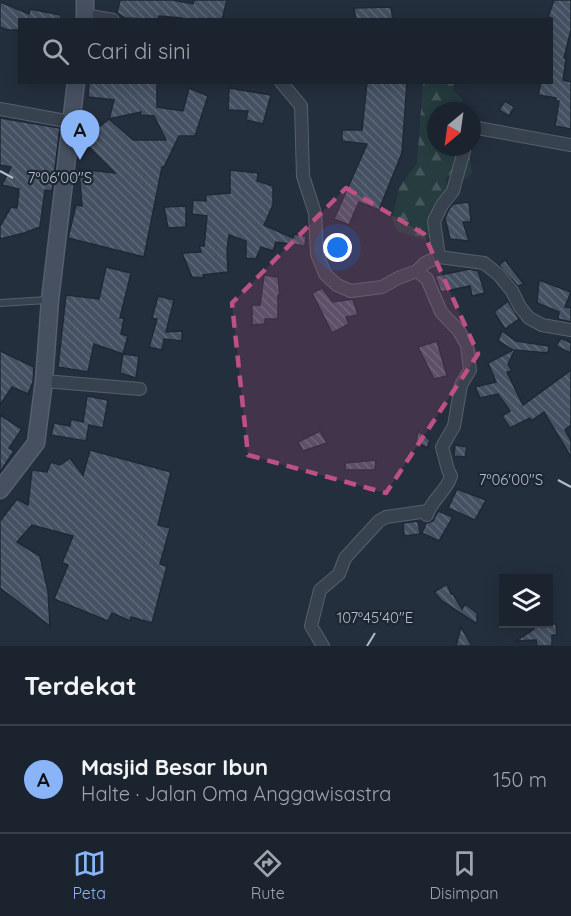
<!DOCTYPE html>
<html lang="id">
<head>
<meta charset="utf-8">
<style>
	body { margin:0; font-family:Quicksand,sans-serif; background:#282f3a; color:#f1f3f6 }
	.controls { position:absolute; right:18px; bottom:18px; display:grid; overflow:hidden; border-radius:0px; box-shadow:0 3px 15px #0003 }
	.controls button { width:54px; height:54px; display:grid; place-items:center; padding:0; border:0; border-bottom:2px solid #39404a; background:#1b232e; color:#f1f3f6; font:30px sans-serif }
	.compass { position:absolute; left:427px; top:102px; width:54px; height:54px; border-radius:50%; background:#1b232e; box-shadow:0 3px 15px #0003; rotate:209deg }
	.you { position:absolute; left:338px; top:248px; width:21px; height:21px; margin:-15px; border:4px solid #fff; border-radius:50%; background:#1a73e8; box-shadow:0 0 0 9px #1a73e833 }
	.badge { display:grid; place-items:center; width:39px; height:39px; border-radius:50%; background:#8ab4f8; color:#111; font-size:20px; font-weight:700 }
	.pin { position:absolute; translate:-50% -50px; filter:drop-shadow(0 2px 3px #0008) }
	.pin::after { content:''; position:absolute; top:32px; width:21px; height:18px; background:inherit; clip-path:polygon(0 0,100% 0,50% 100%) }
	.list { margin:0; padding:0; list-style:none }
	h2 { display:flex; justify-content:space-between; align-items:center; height:78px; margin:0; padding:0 24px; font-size:26px }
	h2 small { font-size:20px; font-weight:400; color:#a0a4aa }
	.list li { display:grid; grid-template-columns:39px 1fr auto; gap:18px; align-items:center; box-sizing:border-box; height:108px; padding:0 24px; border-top:2px solid #39404a }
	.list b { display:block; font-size:22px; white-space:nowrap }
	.list p { margin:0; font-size:20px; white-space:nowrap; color:#a0a4aa }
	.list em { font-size:20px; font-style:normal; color:#a0a4aa }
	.icon { flex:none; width:33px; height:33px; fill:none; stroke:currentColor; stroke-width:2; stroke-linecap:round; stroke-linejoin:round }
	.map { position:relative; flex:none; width:571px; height:646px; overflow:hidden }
	.search { position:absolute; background:#1b232e; box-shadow:0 3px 15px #0003; left:18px; right:18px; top:18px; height:66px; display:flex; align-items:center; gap:15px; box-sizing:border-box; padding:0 21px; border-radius:0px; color:#a0a4aa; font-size:22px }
	.sheet { height:186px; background:#1b232e }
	nav { display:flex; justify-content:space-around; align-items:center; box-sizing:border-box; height:84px; border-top:2px solid #39404a; background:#1b232e; font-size:16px; color:#a0a4aa }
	nav a { display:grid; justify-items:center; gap:3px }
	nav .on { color:#8ab4f8 }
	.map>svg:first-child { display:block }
	.forest { fill:url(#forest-firs) }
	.building { fill:url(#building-back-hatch); stroke:#1f2835; stroke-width:1.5; fill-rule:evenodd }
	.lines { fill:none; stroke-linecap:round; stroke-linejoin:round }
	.lane-casing { stroke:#565f6c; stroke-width:8 }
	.street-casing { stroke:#565f6c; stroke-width:14 }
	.secondary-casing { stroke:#565f6c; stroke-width:19 }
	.lane { stroke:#38414e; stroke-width:6 }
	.street { stroke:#38414e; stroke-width:12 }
	.secondary { stroke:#465061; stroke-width:16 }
	.marked { fill:#bd5182; fill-opacity:0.2; stroke:#bd5182; stroke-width:4.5; stroke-dasharray:12 8; stroke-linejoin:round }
	.ticks { fill:none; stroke:#b4bcc9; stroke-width:2 }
	.ticks-label { font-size:15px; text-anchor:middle; fill:#b4bcc9; stroke:#1d2633; stroke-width:4.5; stroke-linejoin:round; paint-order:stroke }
</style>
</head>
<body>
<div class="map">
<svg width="571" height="646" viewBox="0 0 571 646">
	<defs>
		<pattern id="forest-firs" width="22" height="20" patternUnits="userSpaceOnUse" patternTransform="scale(1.5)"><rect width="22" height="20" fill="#263c3f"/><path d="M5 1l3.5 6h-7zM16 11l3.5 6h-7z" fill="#435659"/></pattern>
		<pattern id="building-back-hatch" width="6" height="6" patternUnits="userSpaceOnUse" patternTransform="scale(1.5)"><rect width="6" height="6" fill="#455162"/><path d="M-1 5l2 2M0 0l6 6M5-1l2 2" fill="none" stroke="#5d6877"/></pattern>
	</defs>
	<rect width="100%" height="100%" fill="#242f3e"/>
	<!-- forest -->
	<polygon class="forest" points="423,83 454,83 453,90 463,100 455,111 436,111 436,147 468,147 472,173 467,179 451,173 445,179 451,198 431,236 426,240 397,231 392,219 399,188 417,163"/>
	<!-- building -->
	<g class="building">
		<polygon points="120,0 172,0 193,4 194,0 227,0 222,20 180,20 181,18 159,16 158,20 125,18 117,13"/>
		<polygon points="554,0 571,0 571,30 564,58 566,59 563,80 571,82 571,129 555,126 559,101 556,101 556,98 538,95 541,82 552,82 552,18 548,17"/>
		<polygon points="0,2 29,14 30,9 61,15 61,20 20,20 20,30 8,30 0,27"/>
		<polygon points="391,7 393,20 356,20 354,8"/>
		<path d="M89,82h68v25l26,4 6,-23 19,8 -13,40h-16l-15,31h-2l-18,90 -76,-19 8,-33 6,1 -3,-37 36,4 -33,-33 27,-21 5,-19 -26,-3zM141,112l-1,3 14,1 12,24h-33l-24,-21z"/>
		<polygon points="367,82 407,82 402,153 379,210 359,202 349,225 334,219 367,144 342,141 342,130 362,130"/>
		<polygon points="229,88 271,95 263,124 246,120 248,111 228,110"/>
		<polygon points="505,101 514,107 509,116 499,110"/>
		<polygon points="0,118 60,128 52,191 45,190 40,227 24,233 0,239 0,226 11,207 17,208 19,189 2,185 11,167 0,165"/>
		<polygon points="230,170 258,173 257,181 273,186 273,205 264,225 293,238 294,234 306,236 305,246 276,242 273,251 261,247 256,259 246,258 246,241 229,235 227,251 228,272 203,275 204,278 192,277 182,253 201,252 199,246 204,246 207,216 192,214 193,200 206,201 206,195 230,193"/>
		<polygon points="469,202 471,222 463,222 469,241 450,239 445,218 449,209 453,204"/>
		<polygon points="186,206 186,227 168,228 164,207"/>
		<polygon points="505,260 524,284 518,286 499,265"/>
		<polygon points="106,267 131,273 120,318 124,318 121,334 128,336 123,354 94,344 88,372 58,367 66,295 99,299"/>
		<polygon points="470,269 478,271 485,293 472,296 470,286 441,292 435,276"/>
		<polygon points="264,275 278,277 280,295 278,295 278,319 265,319 265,324 252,325 252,305 260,305"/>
		<polygon points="539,280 571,292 565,307 571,308 571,322 558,319 559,312 537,303"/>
		<polygon points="322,288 333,302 353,299 358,315 346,317 349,324 332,333 312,293"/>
		<polygon points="158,296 174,300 166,332 182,331 182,341 164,339 162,350 149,347 157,319 152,318"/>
		<polygon points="508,301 519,319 505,329 494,312"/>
		<polygon points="502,331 516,341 549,346 548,353 515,350 508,364 512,371 507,372 523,405 571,370 571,425 565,430 571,441 571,457 544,412 531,421 530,418 510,428 502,416 510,411 498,394 480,398 475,387 496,382 488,363 513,350 498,341"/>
		<polygon points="561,338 571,343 571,353 556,346"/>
		<polygon points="437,341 447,376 434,379 418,347"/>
		<polygon points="0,351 34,367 33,382 28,394 12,387 0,405"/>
		<polygon points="123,354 139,356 136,378 120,373"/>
		<polygon points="87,396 108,400 103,428 89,425 86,441 51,435 54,423 70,426 71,419 83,422"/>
		<polygon points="0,415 22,429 9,448 14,451 0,472"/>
		<polygon points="320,431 327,443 303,451 298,442"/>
		<polygon points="418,431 430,440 427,448 416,442"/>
		<polygon points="455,445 467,447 465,457 454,456"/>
		<polygon points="90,450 171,472 158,525 170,528 160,564 167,566 152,623 131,617 130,621 112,613 108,621 54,599 68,565 62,563 73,536 32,525 17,542 40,556 48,591 50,626 0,588 0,521 17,499 28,505 32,470 47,472 51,462 60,465 70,458 83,475"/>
		<polygon points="376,460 375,470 345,470 345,463"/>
		<polygon points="457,489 486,500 475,520 448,508"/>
		<polygon points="438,511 453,517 439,541 422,533 426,523 433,521"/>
		<polygon points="418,521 420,534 404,536 403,523"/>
		<polygon points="447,584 451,594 453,594 462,609 465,604 477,613 477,624 442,601 434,592"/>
		<polygon points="530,624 556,624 557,635 552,635 552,646 537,646 536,640 516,641 534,629"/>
		<polygon points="461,627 472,646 456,646"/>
	</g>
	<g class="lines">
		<!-- lane casing -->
		<g class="lane-casing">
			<polyline id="lane" points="0,303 47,300"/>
		</g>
		<!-- street casing -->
		<g class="street-casing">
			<g id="street">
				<polyline points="85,15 113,20"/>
				<polyline points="281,82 301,106 303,176 315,213 317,254 325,274 337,285 351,291 382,287 398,278 417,271 425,263 439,257 484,263 499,275 512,291 520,307 529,318 542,325 571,330"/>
				<polyline points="0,109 71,122"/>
				<polyline points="472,127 571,145"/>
				<polyline points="439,257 434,221 442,205 453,191 465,147"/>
				<path d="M417,271l10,8 14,33 18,19 8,14 3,25 -9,15 -7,41 -12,21 6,23 3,6c-4,15 -20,24 -24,39"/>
				<polyline points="44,381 140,389"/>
				<polyline points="323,646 311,626 320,590 339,574 345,558 379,521 386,517 428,511"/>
			</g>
		</g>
		<!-- secondary casing -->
		<g class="secondary-casing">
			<g id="secondary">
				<polyline points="85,0 85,20"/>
				<polyline points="0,490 36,443 44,381 50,300 76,82"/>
			</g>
		</g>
		<!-- lane -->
		<use href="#lane" class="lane"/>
		<!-- street -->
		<use href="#street" class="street"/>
		<!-- secondary -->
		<use href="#secondary" class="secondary"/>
	</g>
	<!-- marked area -->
	<path class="marked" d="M346,188l78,46 54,120 -92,139 -138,-38 -16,-152z"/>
	<!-- ticks -->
	<path class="ticks" d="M0,171l13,7M558,480l13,7M367,646l8,-13"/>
	<g class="ticks-label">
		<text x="60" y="183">7°06'00"S</text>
		<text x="511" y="485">7°06'00"S</text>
		<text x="375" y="623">107°45'40"E</text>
	</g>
</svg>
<div class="controls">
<button><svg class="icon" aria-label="layers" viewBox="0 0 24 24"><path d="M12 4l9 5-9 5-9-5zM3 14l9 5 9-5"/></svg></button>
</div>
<svg class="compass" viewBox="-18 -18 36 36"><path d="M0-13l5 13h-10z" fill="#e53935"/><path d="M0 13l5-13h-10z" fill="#a0a4aa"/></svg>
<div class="you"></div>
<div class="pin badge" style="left:80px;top:160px">A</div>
<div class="search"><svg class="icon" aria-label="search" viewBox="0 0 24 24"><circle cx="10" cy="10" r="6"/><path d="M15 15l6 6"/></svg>Cari di sini</div>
</div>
<section class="sheet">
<h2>Terdekat<small></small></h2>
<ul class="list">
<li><span class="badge">A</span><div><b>Masjid Besar Ibun</b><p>Halte · Jalan Oma Anggawisastra</p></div><em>150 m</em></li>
</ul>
</section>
<nav>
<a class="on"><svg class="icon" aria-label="map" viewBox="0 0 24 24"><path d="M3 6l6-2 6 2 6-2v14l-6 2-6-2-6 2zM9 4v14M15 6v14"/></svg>Peta</a>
<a><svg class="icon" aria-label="directions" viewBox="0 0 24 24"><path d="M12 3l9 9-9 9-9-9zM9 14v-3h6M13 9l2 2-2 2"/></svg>Rute</a>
<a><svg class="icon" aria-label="saved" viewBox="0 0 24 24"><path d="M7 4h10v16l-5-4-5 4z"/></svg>Disimpan</a>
</nav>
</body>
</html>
